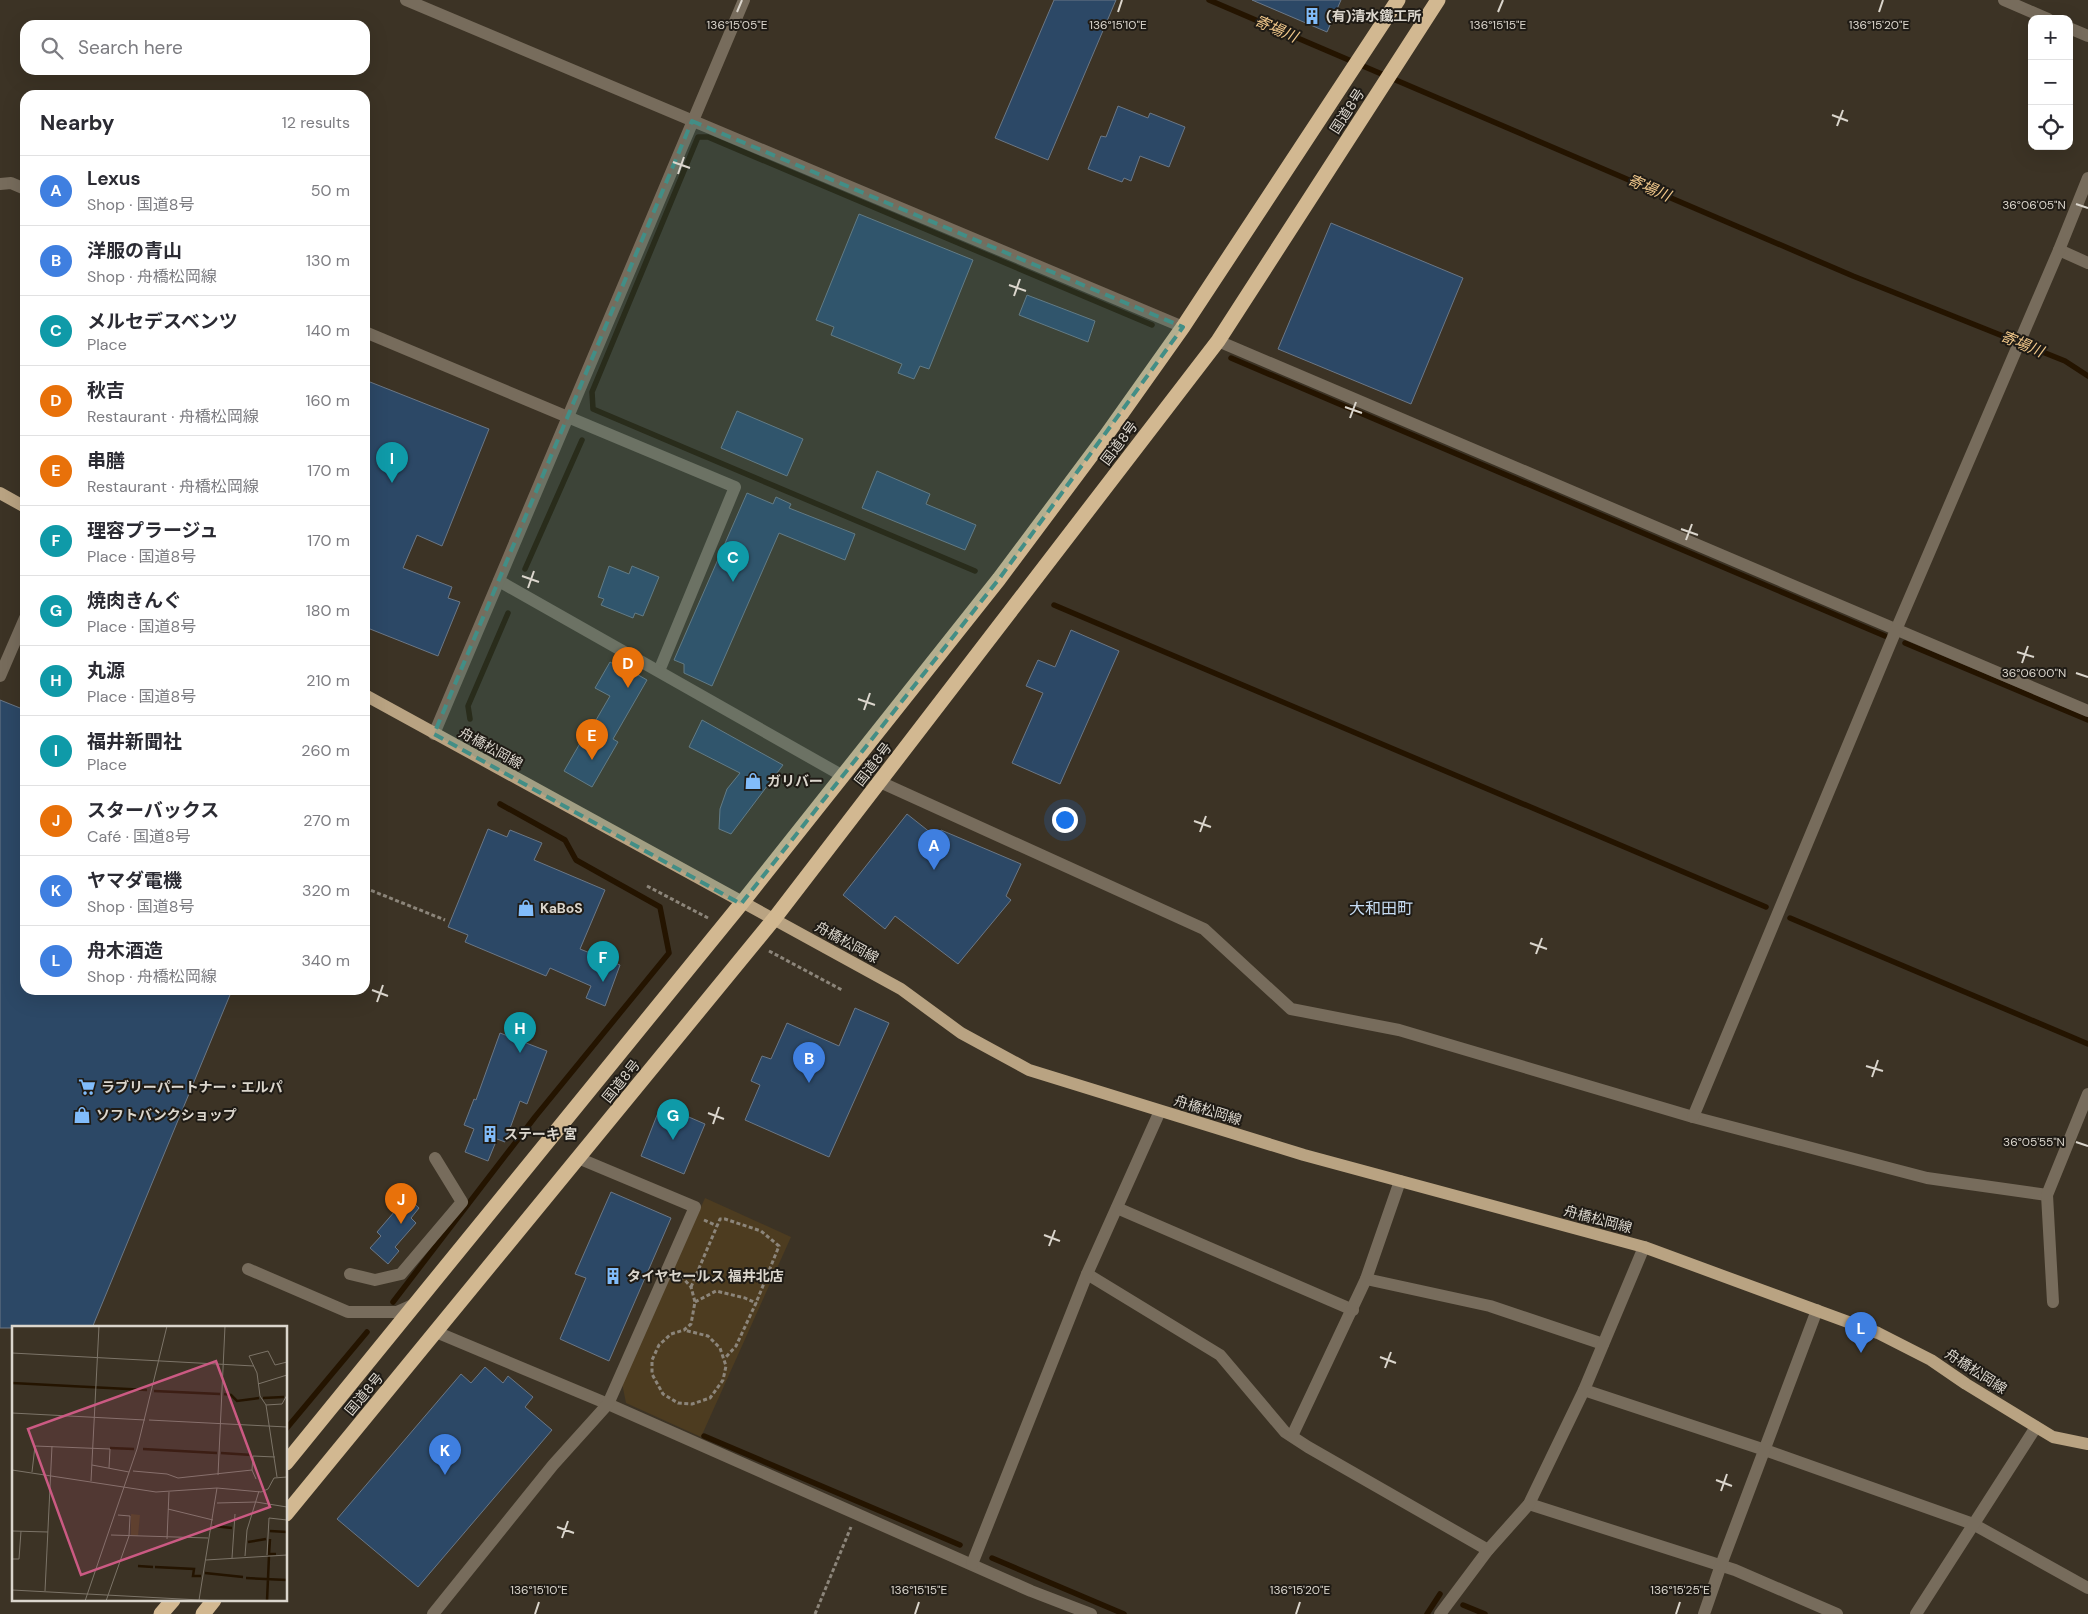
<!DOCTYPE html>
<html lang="en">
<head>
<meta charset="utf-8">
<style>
	body { margin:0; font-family:"DM Sans","Noto Sans JP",sans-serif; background:#f7f7f7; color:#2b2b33 }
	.controls { position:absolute; right:15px; top:15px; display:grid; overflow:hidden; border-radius:10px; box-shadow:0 5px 20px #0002 }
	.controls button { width:45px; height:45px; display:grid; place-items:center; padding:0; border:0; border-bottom:1px solid #e1e1e2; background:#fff; color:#2b2b33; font:25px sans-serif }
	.you { position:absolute; left:1064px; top:819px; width:18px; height:18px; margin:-12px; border:4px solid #fff; border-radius:50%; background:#1a73e8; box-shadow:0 0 0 8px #1a73e833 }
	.badge { display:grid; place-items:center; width:32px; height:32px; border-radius:50%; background:#db2777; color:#fff; font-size:16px; font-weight:700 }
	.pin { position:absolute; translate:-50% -41px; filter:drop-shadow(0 1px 2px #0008) }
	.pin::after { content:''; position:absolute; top:26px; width:18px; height:15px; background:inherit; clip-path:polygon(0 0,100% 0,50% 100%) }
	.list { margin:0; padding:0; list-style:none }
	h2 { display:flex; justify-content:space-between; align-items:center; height:65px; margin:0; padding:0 20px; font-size:21px }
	h2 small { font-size:16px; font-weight:400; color:#7c7c81 }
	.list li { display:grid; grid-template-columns:32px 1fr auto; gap:15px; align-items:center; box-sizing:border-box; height:70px; padding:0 20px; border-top:1px solid #e1e1e2 }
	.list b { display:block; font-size:19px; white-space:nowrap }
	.list p { margin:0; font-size:16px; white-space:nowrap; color:#7c7c81 }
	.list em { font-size:16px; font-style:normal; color:#7c7c81 }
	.icon { flex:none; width:28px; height:28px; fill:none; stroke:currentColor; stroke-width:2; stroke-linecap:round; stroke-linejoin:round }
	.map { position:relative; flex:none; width:2088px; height:1614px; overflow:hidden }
	.search { position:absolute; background:#fff; box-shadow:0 5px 20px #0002; left:20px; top:20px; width:350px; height:55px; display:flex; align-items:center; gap:12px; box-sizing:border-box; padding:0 18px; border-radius:15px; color:#7c7c81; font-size:19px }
	.panel { position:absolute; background:#fff; box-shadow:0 5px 20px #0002; left:20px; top:90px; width:350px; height:905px; border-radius:15px }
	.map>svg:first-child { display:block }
	.green { fill:#4d3c20 }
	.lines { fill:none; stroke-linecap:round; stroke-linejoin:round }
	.stream { stroke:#241400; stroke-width:5.5 }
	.building { fill:#2c4866; stroke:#6b7785 }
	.path { stroke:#8c857a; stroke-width:3; stroke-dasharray:4 2.5; stroke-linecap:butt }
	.minor { stroke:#776c5c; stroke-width:12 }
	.major { stroke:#b9a382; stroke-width:12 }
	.highway { stroke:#d2b891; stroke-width:15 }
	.marked { fill:#428e86; fill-opacity:0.2; stroke:#428e86; stroke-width:4; stroke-dasharray:10 6; stroke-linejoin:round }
	.ticks { fill:none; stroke:#dbd6cd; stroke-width:2 }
	.labels { text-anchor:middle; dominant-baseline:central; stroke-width:4; stroke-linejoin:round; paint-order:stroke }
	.poi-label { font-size:14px; font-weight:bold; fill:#dbd6cd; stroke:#1f1b15; text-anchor:start }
	.street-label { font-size:14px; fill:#dbd6cd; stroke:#1f1b15 }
	.water-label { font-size:15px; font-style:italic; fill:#f1c88b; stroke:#1f1b15 }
	.quarter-label { font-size:16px; fill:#c6dcf3; stroke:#1f1b15 }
	.inset-river { fill:none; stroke:#241400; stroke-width:2.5 }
	.inset-road { fill:none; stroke:#7c7468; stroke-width:1 }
	.view { fill:#cb5a83; fill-opacity:0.15; stroke:#cb5a83; stroke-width:2.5 }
	.inset-edge { fill:none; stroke:#dbd6cd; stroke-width:2.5 }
	.ticks-label { font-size:12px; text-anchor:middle; fill:#dbd6cd; stroke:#1f1b15; stroke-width:4; stroke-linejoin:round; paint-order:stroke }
</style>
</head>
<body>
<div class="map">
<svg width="2088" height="1614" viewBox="0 0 2088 1614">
	<rect width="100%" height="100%" fill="#3c3325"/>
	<!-- green -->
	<polygon class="green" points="705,1198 791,1237 701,1437 626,1403 622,1383"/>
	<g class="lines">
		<!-- stream -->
		<g class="stream">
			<polyline points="1209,0 1853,276 2065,361 2088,376"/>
			<polyline points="1231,358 1885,636"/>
			<polyline points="525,569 582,440"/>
			<polyline points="975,571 593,409 592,392 698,137 708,137 1152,325"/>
			<polyline points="1054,605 1766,907"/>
			<polyline points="1905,643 2088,720"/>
			<polyline points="470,719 468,706 508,613"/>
			<polyline points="1790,918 2088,1044"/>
			<polyline points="393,1302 535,1117 669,953 660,907 576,860 565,840 500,804"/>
			<polyline points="286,1429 367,1332"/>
			<polyline points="704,1436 960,1545"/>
			<polyline points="992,1558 1124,1614"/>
			<polyline points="1463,1605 1485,1614"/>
			<polyline points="1427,1614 1440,1594"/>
		</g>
	</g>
	<!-- building -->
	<g class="building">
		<polygon points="1054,0 1116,0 1048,160 995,138"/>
		<polygon points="1252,0 1341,0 1327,32"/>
		<polygon points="1118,106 1148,118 1150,113 1185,127 1169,167 1140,156 1131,181 1124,178 1122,182 1088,169 1101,136 1106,137"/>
		<polygon points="859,214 973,260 929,369 920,366 914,379 898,373 902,364 831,335 834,327 816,320"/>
		<polygon points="1331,223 1463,278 1411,404 1278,349"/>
		<polygon points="1027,295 1095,321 1088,342 1019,315"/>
		<polygon points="365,380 489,429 442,546 417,535 403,568 452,587 448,598 460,602 438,656 365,627"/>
		<polygon points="737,411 803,439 787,476 721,448"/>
		<polygon points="877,471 930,494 926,504 976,525 965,550 862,508"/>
		<polygon points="747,493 773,504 776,497 791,504 789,508 855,534 845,560 779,533 712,686 684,673 684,664 674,660"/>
		<polygon points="609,566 629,574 632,566 659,577 643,616 635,613 633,618 601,605 604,599 598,597"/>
		<polygon points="1071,630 1119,651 1060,784 1012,763 1043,693 1026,686 1038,660 1055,667"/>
		<polygon points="610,662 624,670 626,668 647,680 613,739 618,742 592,787 564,771 590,726 592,727 610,696 595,688"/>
		<polygon points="0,700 25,710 25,990 232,990 92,1328 0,1328"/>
		<polygon points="702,720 783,765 731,834 719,829 720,809 727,789 740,773 689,747"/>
		<polygon points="907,814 936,837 941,830 1021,864 1006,896 1011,900 958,964 895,916 885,929 843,895"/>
		<polygon points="488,829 507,837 510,830 542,843 534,860 605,890 580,949 620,965 605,1006 586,998 591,986 550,968 546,976 465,942 468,935 448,927"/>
		<polygon points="855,1008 889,1023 829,1157 745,1120 760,1085 751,1081 762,1056 771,1059 787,1023 839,1046"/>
		<polygon points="500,1033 547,1051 527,1104 520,1101 505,1142 497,1139 488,1161 465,1152 474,1129 464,1125 474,1099 476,1100"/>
		<polygon points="661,1105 705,1124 684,1174 641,1156"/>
		<polygon points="611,1192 671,1218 609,1361 560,1339 586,1278 575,1274"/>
		<polygon points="407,1197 419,1208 411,1218 416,1223 395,1247 399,1251 388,1264 370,1248 381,1236 377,1232"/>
		<polygon points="485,1367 503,1383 508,1376 533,1397 525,1407 552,1430 418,1587 337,1519 461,1374 471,1383"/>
	</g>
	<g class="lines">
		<!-- path -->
		<g class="path">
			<polyline points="647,886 708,918"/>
			<polyline points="365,888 445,920"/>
			<polyline points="769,951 842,990"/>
			<polyline points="704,1220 717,1226"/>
			<polyline points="681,1276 691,1287 695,1302 691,1324 684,1330 671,1334 659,1345 652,1360 652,1374 663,1394 678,1403 692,1404 710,1398 723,1380 726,1366 720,1348 708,1336 684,1330"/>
			<polyline points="691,1287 720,1219 725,1219 761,1231 779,1246 756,1303"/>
			<polyline points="695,1302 716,1291 745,1298 756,1303 736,1346 725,1358"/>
			<polyline points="815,1614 851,1527"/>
		</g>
		<!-- minor -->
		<g class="minor">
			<polyline points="406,0 1183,327"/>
			<polyline points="2004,0 2048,19"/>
			<polyline points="2069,28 2088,36"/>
			<polyline points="0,184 11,183 25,189"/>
			<polyline points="2059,250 2088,263"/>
			<polyline points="365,332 735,487 659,671"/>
			<polyline points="1218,341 2088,711"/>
			<polyline points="499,581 843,776"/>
			<polyline points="0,676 25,618"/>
			<polyline points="434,734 744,0"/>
			<polyline points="880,782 1204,929 1291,1009 1399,1030 1693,1117 1927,1178 2047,1195"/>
			<polyline points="1693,1117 1896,630 2059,250 2088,178"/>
			<polyline points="1117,1208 1353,1310"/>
			<polyline points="248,1269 348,1312 397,1312 415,1304"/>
			<polyline points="350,1274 375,1280 401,1274 462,1202 435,1158"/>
			<polyline points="1087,1274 1220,1355 1285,1432 1308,1447 1488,1550"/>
			<polyline points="1366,1279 1490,1306 1603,1344"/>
			<polyline points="2053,1302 2047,1195 2088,1094"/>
			<polyline points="436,1332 608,1404 1031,1591 1091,1614"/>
			<polyline points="1584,1390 1765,1450 1973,1524 2088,1588"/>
			<polyline points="1292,1436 1366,1279 1400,1181"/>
			<polyline points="1529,1504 1735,1570 1837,1614"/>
			<polyline points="972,1564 1087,1274 1160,1111"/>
			<polyline points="433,1614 553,1465 608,1404 695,1207 578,1158"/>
			<polyline points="1440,1614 1488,1550 1529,1504 1584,1390 1644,1247"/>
			<polyline points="1704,1614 1721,1565 1817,1310"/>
			<polyline points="1916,1614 2036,1427"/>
		</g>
		<!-- major -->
		<g class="major">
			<polyline points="0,493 25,507"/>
			<polyline points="365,695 901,989 961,1033 1029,1070 1304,1155 1644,1247 1878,1333 1931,1360 1966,1384 2053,1437 2088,1444"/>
		</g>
		<!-- highway -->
		<g class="highway">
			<polyline points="286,1463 741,904 999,579 1105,437 1183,327 1398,0"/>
			<polyline points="286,1514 774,919 1218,341 1438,0"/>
			<polyline points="161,1614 173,1600"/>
			<polyline points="203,1614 214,1600"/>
		</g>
	</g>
	<!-- marked area -->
	<path class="marked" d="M692,121l491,206 -184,252 -258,325 -307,-170z"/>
	<!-- ticks -->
	<path class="ticks" d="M737,12l5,-12M1118,12l4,-12M1498,12l5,-12M1879,12l4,-12M1832,115l16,6M1837,126l6,-16M673,162l17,6M678,174l6,-17M2076,204l12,4M1009,285l17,6M1014,296l6,-17M1345,407l17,6M1350,418l6,-16M1681,529l17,6M1686,540l6,-16M522,576l17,6M528,588l6,-17M2017,652l17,5M2022,663l6,-17M2076,673l12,4M858,699l17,6M864,710l6,-17M1194,821l17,6M1200,832l6,-16M1530,943l17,6M1536,954l6,-16M372,990l16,6M377,1002l6,-17M1866,1066l17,5M1872,1077l6,-17M708,1113l16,6M713,1124l6,-17M2076,1142l12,4M1044,1235l16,6M1049,1246l6,-16M1380,1357l16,6M1385,1368l6,-16M1716,1480l16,6M1721,1491l6,-17M557,1527l17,6M562,1538l6,-17M535,1614l4,-12M915,1614l4,-12M1296,1614l4,-12M1676,1614l4,-12"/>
	<!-- icons -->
	<defs>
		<g id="building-bare" transform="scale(1.35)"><path d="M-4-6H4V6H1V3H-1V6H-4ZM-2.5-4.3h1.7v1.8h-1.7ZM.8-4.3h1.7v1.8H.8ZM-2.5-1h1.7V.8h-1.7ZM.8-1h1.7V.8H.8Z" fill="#81bcfa" stroke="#1f1b15" stroke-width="2.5" paint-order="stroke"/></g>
		<g id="shop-bare" transform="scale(1.35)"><path d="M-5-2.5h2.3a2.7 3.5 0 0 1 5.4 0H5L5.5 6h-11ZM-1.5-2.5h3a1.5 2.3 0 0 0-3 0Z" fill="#81bcfa" stroke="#1f1b15" stroke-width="2.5" paint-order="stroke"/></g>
		<g id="supermarket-bare" transform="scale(1.35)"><path d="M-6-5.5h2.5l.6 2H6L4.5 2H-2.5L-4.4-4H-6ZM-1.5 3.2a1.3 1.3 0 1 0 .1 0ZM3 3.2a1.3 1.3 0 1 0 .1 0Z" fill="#81bcfa" stroke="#1f1b15" stroke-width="2.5" paint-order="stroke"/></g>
	</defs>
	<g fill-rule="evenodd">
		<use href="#building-bare" x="1312" y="16"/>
		<use href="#shop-bare" x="753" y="781"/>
		<use href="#shop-bare" x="526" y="908"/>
		<use href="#supermarket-bare" x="87" y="1087"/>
		<use href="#shop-bare" x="82" y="1115"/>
		<use href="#building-bare" x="490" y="1134"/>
		<use href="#building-bare" x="613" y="1276"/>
	</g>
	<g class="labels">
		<!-- poi labels -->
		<g class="poi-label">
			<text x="1326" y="16">(有)清水鐵工所</text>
			<text x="767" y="781">ガリバー</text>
			<text x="540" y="908">KaBoS</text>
			<text x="101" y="1087">ラブリーパートナー・エルパ</text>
			<text x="96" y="1115">ソフトバンクショップ</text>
			<text x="504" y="1134">ステーキ 宮</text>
			<text x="627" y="1276">タイヤセールス 福井北店</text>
		</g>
		<!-- street labels -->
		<g class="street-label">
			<text transform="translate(1347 111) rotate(-57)">国道8号</text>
			<text transform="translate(1119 443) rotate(-53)">国道8号</text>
			<text transform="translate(491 748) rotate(29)">舟橋松岡線</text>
			<text transform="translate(873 764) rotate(-52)">国道8号</text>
			<text transform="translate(847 942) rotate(29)">舟橋松岡線</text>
			<text transform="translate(621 1081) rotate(-51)">国道8号</text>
			<text transform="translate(1208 1110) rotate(17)">舟橋松岡線</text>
			<text transform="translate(1598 1219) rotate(15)">舟橋松岡線</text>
			<text transform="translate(1976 1371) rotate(33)">舟橋松岡線</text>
			<text transform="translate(364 1394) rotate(-50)">国道8号</text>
		</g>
		<!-- water labels -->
		<g class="water-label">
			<text transform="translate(1276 29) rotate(23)">寄場川</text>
			<text transform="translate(1649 188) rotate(23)">寄場川</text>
			<text transform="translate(2022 344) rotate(22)">寄場川</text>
		</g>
		<!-- quarter labels -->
		<g class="quarter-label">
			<text x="1381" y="908">大和田町</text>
		</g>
	</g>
	<!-- overview -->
	<g transform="translate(12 1326)">
		<rect width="275" height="275" fill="#3c3325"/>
		<path d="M119,188l9,1 -2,21 -7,-1z" fill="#4d3c20"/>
		<path class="inset-river" d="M0,57l135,7M142,65l66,3M212,68l7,1 6,6 22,-3M251,72l21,-1M98,122l24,1M131,123l74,4M209,127l31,2M201,200l19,2M258,205l17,1M258,213l-1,15h7M236,216l18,-3M126,240l15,1M143,241l39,2 -1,7h8M193,247l38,4M234,252l41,2M255,275l2,-45"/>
		<path class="inset-road" d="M0,27l242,13M246,58l29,-9M254,79l16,-1 5,-9M0,87l133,7M137,94l138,7M80,139l37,7M0,144l144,22 61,-4 44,4 7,-3 6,-11 13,-1M121,145l34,3 11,4 74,-8M20,146l3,-26 75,3 -1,19M206,149l7,-149M265,151l-11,-72 -6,-9 -3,-23 -8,-17 19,-5 7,14 12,-3M244,153l-4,-9 1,-14 22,1M79,155l8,-155M205,177l39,-1 31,5M156,183l45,11M0,205l36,1M99,209l97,3M155,213l2,-47M255,229l2,-37 18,2M233,230l2,-26 12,-39M220,232l3,-44M0,233h7l2,-28M194,234l81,-5M0,264l207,11M33,265l7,-145M187,274l18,-112M73,275l52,-152 30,-123M94,275l23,-65 1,-20 -12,-1"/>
		<path class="view" d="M204,35l54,146 -189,68 -53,-146z"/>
		<rect width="275" height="275" class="inset-edge"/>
	</g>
	<g class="ticks-label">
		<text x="737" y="29">136°15'05"E</text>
		<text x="1118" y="29">136°15'10"E</text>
		<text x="1498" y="29">136°15'15"E</text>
		<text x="1879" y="29">136°15'20"E</text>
		<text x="2034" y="209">36°06'05"N</text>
		<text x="2034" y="677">36°06'00"N</text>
		<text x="2034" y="1146">36°05'55"N</text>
		<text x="539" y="1594">136°15'10"E</text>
		<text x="919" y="1594">136°15'15"E</text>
		<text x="1300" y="1594">136°15'20"E</text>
		<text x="1680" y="1594">136°15'25"E</text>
	</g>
</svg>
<div class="controls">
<button>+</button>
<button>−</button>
<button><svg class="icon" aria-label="locate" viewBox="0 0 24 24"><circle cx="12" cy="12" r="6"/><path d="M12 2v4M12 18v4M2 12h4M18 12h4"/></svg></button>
</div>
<div class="you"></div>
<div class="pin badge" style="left:934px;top:870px;background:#3f7fe0">A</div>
<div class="pin badge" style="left:809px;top:1083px;background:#3f7fe0">B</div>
<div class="pin badge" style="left:733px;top:582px;background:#0f9aa8">C</div>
<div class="pin badge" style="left:628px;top:688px;background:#e8710a">D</div>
<div class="pin badge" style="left:592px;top:760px;background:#e8710a">E</div>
<div class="pin badge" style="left:603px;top:982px;background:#0f9aa8">F</div>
<div class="pin badge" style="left:673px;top:1140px;background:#0f9aa8">G</div>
<div class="pin badge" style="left:520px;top:1053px;background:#0f9aa8">H</div>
<div class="pin badge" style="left:392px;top:483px;background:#0f9aa8">I</div>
<div class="pin badge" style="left:401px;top:1224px;background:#e8710a">J</div>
<div class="pin badge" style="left:445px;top:1475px;background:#3f7fe0">K</div>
<div class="pin badge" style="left:1861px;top:1353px;background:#3f7fe0">L</div>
<div class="search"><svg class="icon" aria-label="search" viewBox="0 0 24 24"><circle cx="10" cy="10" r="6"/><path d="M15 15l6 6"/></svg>Search here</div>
<section class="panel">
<h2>Nearby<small>12 results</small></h2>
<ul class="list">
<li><span class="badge" style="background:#3f7fe0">A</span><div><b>Lexus</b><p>Shop · 国道8号</p></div><em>50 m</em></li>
<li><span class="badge" style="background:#3f7fe0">B</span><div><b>洋服の青山</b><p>Shop · 舟橋松岡線</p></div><em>130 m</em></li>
<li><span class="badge" style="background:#0f9aa8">C</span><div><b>メルセデスベンツ</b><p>Place</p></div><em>140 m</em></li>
<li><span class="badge" style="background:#e8710a">D</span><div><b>秋吉</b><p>Restaurant · 舟橋松岡線</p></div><em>160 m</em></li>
<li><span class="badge" style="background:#e8710a">E</span><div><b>串膳</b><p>Restaurant · 舟橋松岡線</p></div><em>170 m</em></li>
<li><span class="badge" style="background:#0f9aa8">F</span><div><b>理容プラージュ</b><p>Place · 国道8号</p></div><em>170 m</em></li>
<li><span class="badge" style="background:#0f9aa8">G</span><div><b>焼肉きんぐ</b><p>Place · 国道8号</p></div><em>180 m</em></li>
<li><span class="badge" style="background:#0f9aa8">H</span><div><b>丸源</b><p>Place · 国道8号</p></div><em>210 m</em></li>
<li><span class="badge" style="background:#0f9aa8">I</span><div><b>福井新聞社</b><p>Place</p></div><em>260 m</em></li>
<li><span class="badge" style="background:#e8710a">J</span><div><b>スターバックス</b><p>Café · 国道8号</p></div><em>270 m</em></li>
<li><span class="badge" style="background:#3f7fe0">K</span><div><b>ヤマダ電機</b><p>Shop · 国道8号</p></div><em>320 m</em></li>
<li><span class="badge" style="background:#3f7fe0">L</span><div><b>舟木酒造</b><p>Shop · 舟橋松岡線</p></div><em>340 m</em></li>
</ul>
</section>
</div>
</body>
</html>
